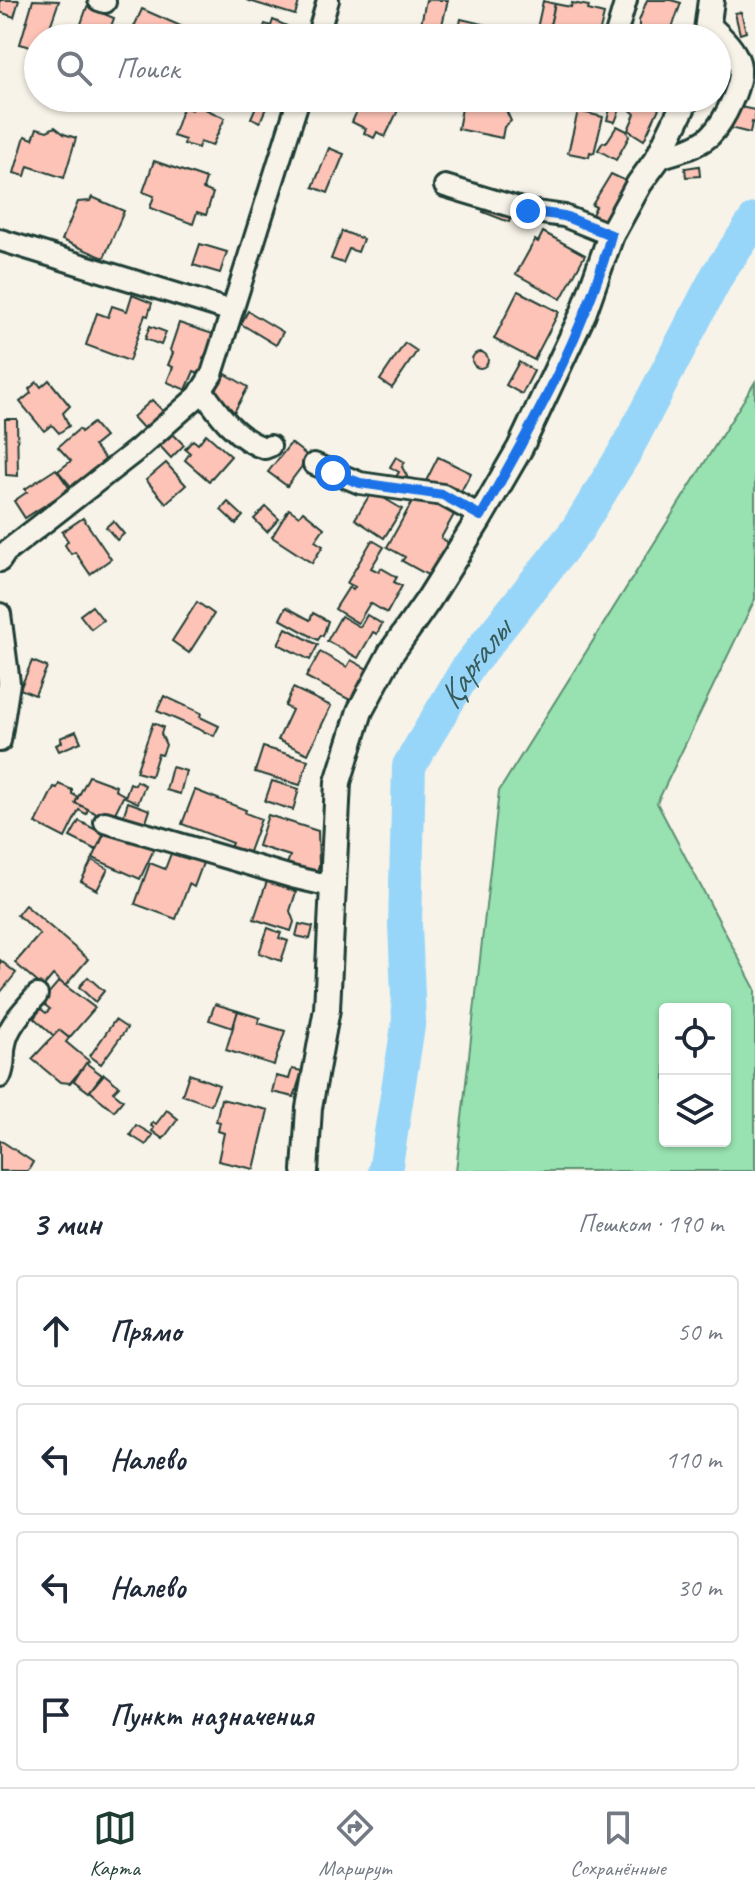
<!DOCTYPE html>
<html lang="ru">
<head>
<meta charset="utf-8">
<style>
	body { margin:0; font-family:Caveat,sans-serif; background:#f6f6f7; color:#1f2937 }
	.controls { position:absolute; right:24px; bottom:24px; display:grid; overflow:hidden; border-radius:8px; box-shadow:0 2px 6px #0004 }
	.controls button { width:72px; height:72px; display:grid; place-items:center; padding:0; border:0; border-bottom:2px solid #e0e1e3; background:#fff; color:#1f2937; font:40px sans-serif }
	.stop { position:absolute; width:24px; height:24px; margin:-18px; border:6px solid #1a73e8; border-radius:50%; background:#fff }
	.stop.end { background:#1a73e8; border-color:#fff; box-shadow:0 2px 8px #0008 }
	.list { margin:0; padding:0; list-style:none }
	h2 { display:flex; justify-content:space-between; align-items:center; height:104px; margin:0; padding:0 32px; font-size:34px }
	h2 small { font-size:26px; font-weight:400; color:#747a83 }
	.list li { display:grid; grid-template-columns:52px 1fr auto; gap:24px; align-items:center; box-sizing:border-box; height:112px; margin:0 16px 16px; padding:0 16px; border:2px solid #e0e1e3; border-radius:8px }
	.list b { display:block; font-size:30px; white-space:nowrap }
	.list em { font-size:26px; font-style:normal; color:#747a83 }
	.icon { flex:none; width:44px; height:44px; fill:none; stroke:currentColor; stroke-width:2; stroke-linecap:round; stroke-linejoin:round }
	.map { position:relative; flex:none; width:755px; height:1171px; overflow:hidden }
	.search { position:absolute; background:#fff; box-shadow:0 2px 6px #0004; left:24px; right:24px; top:24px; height:88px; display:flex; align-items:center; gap:20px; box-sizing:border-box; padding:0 28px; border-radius:44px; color:#747a83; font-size:30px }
	.sheet { height:616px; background:#fff }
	nav { display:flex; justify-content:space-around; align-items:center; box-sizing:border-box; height:112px; border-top:2px solid #e0e1e3; background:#fff; font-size:22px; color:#747a83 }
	nav a { display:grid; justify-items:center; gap:4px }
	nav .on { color:#1f3d34 }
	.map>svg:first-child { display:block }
	.green { fill:#98e1b0; stroke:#5c8f72; stroke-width:2; fill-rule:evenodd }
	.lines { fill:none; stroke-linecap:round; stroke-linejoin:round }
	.river { stroke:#98d6f9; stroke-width:34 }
	.building { fill:#fdc3b6; stroke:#1f3d34; stroke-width:2 }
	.minor-casing { stroke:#1f3d34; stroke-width:26 }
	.tertiary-casing { stroke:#1f3d34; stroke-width:30 }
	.minor { stroke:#f7f3e8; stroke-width:20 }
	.tertiary { stroke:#f7f3e8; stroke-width:24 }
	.route { stroke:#1a73e8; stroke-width:10 }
	.labels { text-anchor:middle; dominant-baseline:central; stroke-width:6; stroke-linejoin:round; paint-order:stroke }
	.water-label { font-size:34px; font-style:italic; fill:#375c5b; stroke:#f7f3e8 }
</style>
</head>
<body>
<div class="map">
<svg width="755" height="1171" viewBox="0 0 755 1171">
	<rect width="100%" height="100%" fill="#f7f3e8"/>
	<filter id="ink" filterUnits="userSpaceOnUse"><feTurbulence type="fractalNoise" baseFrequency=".0125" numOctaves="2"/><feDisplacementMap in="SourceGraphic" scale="16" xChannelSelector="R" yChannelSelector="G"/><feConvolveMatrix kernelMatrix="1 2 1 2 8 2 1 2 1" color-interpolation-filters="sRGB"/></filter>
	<g filter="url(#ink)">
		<!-- green -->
		<path class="green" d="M755,382v217l-98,204 98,186v182h-299l43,-380zM665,1009h60v132h-60z"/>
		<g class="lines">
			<!-- river -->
			<path class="river" id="s1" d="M385,1171l24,-151 -4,-96 4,-158 59,-99 109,-137 48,-78 93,-178 37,-54"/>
		</g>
		<!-- building -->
		<g class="building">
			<polygon points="0,0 19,0 14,17 0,12"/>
			<polygon points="33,0 59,1 46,38 38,38 35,48 20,44"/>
			<polygon points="246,0 291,0 299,2 295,15"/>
			<polygon points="426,0 448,0 441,29 421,24"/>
			<polygon points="647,0 671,0 681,3 669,36 667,35 665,38 643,38 646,30 639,27 639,21"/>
			<polygon points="543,1 555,4 547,38 535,38"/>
			<polygon points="572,3 589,6 588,10 604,14 598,38 547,38 555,4 571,7"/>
			<polygon points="87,7 114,18 107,38 76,38"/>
			<polygon points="142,9 183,27 178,38 148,38 149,36 133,29"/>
			<polygon points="741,12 746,32 740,34 735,13"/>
			<polygon points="461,19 524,34 523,38 457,38"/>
			<polygon points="273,20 287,26 285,32 292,34 291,38 260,38 265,24 271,26"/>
			<polygon points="363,98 404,98 385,137 377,132 374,138 364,133 366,129 352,122"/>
			<polygon points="464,98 508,98 506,110 511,121 504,127 502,138 458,129"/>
			<polygon points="630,98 661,98 663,100 644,140 628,130 635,114 627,107"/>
			<polygon points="194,104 225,118 212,146 200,142 198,148 184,144 185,140 173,136 183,107 192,110"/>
			<polygon points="257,104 266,108 260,122 251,118"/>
			<polygon points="611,106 620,109 615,122 607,120"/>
			<polygon points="735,106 755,110 755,123 752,122 750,133 730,128"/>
			<polygon points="578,111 603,117 594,153 590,152 589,157 568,153"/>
			<polygon points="617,126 627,131 629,137 616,160 598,150 603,142 606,143"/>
			<polygon points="55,127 64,134 76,138 64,178 28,166 25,176 14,173 25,136 33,139 37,128 47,131"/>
			<polygon points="329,148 344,154 328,193 313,187"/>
			<polygon points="154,161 206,179 203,189 213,193 206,215 197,212 193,224 150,208 154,196 143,192"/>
			<polygon points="699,166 700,176 686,177 685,168"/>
			<polygon points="611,174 626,181 602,227 589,220 596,207 592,205"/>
			<polygon points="92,197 124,211 104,258 62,240 78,202 90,201"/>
			<polygon points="488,201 513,212 509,222 483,212"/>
			<polygon points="342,231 363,239 358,252 349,249 343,263 331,259"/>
			<polygon points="543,232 585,255 561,299 516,274 535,240 538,242"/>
			<polygon points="200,244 227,252 220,273 193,265"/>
			<polygon points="518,291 559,312 534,360 494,339"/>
			<polygon points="132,295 152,303 148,316 145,315 129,361 86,345 97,313 108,317 112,306 127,311"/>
			<polygon points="248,311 283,332 276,345 241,324"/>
			<polygon points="179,323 216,335 203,359 208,361 202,374 194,371 186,390 167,382 173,367 168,365 173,353 170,350"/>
			<polygon points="150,326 166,332 161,345 145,339"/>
			<polygon points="405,343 417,351 392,388 380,380"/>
			<circle cx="480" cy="360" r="8"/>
			<polygon points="519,362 534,371 522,394 506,385"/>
			<polygon points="226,374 248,387 234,412 211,398"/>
			<polygon points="49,380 70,406 63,413 69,426 59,433 52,425 44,431 20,402 31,393 29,389 37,382 41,387"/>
			<polygon points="152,400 163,411 155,419 157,421 146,431 133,417"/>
			<polygon points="5,419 17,419 18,476 6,475"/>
			<polygon points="93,423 105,437 94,446 106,460 73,489 58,471 71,461 58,447 79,429 81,432"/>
			<polygon points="173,434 184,445 171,458 160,446"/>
			<polygon points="206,434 231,456 209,481 185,460 190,453 185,449 193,440 198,444"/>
			<polygon points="291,443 309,457 287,486 268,472"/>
			<polygon points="396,457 405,462 402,467 407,476 405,481 394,480 399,472 390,467"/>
			<polygon points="438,457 471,473 458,497 426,481"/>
			<polygon points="166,463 186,485 166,503 146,480"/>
			<polygon points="56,469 70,489 25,518 14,501 27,492 25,489"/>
			<polygon points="372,491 402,509 384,538 355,519"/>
			<polygon points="416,495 456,511 441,538 449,543 431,577 402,561 405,557 387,547"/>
			<polygon points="228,502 243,516 236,524 221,510"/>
			<polygon points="266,507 279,519 267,532 254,519"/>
			<polygon points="289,509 299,516 303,511 324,528 315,541 323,546 312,563 272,537"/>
			<polygon points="83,518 111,559 90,574 75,552 71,554 65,545 68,541 62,532"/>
			<polygon points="113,521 124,534 117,540 106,527"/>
			<polygon points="372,540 384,547 371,568 379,572 381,568 397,577 394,582 402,586 387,613 370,603 358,623 335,609 349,587 353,590 355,587 347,583"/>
			<polygon points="197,602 214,614 189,653 172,641"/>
			<polygon points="92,606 103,620 91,629 80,615"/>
			<polygon points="286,607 310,620 313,613 328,621 323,636 321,635 318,640 280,619"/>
			<polygon points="367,615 382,624 377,634 373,632 358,658 327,641 341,616 360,627"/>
			<polygon points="286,628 318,645 310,660 278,644"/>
			<polygon points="320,652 347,667 351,660 369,670 352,701 306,677"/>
			<polygon points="32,661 47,667 35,695 20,689"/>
			<polygon points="293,688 331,706 308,754 278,740 292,710 285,706"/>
			<polygon points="164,696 201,713 200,717 219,726 214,736 157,711"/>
			<polygon points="153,723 163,727 161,734 166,745 162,755 158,754 151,776 136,772"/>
			<polygon points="76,731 81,742 59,751 56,745 62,742 60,738"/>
			<polygon points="263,747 308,760 300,785 255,772"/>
			<polygon points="172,767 186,771 180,794 166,790"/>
			<polygon points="89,776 116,786 115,790 124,795 111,821 75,803"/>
			<polygon points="136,781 145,785 138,803 125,797 130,783 135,785"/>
			<polygon points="272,781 299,789 293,810 265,801"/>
			<polygon points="59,784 72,790 72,794 78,797 75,803 88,809 86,814 79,810 65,838 36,823 54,787 57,788"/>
			<polygon points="195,790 246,810 245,813 261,819 247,857 229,850 232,843 182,824"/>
			<polygon points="128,802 150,810 145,825 123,817"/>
			<polygon points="268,815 318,831 319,865 316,874 287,864 290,856 258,846"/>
			<polygon points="79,821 104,834 96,850 70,837"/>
			<polygon points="108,826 155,847 140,879 93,858"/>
			<polygon points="172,851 203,863 194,887 189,884 176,919 135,904 150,863 165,869"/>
			<polygon points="92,860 108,869 97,890 81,881"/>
			<polygon points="267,881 296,892 290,911 294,922 291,931 254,919"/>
			<polygon points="25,905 88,959 65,986 53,975 43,987 15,963 40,934 17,915"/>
			<polygon points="299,924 313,927 310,939 296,936"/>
			<polygon points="268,928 281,933 279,938 288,941 281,961 259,953"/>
			<polygon points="0,960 16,973 0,993"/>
			<polygon points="88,977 104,991 95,1002 79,987"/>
			<polygon points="59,981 95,1008 69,1038 59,1030 54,1036 34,1018 41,1009 46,1013 50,1009 41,1002"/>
			<polygon points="215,1004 238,1011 233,1028 209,1020"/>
			<polygon points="238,1011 260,1018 258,1023 285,1031 274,1065 226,1050"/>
			<polygon points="115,1020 127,1028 101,1064 90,1056"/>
			<polygon points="59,1030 69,1038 66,1042 89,1061 70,1083 60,1082 32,1059"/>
			<polygon points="86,1063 102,1075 89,1092 74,1081"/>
			<polygon points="292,1069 302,1071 294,1097 272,1092 276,1076 289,1079"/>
			<polygon points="104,1074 119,1086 113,1092 123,1100 114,1111 90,1091"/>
			<polygon points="189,1074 219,1085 211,1105 182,1095"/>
			<polygon points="221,1099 268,1110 254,1169 218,1161 224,1133 218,1131 220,1122 216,1121"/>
			<polygon points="167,1110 178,1119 163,1139 152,1131 154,1128 151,1126 153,1122 156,1124"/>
			<polygon points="136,1125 153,1135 146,1145 130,1135"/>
			<polygon points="0,1140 33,1162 28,1171 0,1171"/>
		</g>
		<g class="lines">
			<!-- minor casing -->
			<g class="minor-casing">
				<g id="minor">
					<polyline points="99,0 105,2"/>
					<polyline points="317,38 328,0"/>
					<polyline points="615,38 626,0"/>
					<path d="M658,158c18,-5 38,-10 52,-22 14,-14 35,-55 29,-74 -5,-16 -20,-28 -31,-39"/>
					<polyline points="445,186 528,211 564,216 611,235"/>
					<polyline points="0,240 232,311 299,98"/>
					<path d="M202,390c16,23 35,50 63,58l5,-2"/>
					<polyline points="314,464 360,483 443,495 481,516"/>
					<polyline points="0,561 6,552 137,450 198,396 212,374 232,311"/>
					<polyline points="0,614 9,683 0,741"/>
					<polyline points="105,822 292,877 331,886"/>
					<path d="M0,1077c6,-14 2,-19 5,-33 3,-19 20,-35 32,-49"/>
				</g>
			</g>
			<!-- tertiary casing -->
			<g class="tertiary-casing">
				<g id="tertiary">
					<polyline points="706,38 711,0"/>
					<polyline points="305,1171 309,1108 327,1009 338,782 360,711 391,653 429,599 479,519 520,448 583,314 611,235 639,184 658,158 687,98"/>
				</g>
			</g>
			<!-- minor -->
			<use href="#minor" class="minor"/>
			<!-- tertiary -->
			<use href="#tertiary" class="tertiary"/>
		</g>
	</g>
	<g class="lines" filter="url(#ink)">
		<!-- route -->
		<path class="route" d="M333,473l27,10 83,12 38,21c49,-86 105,-185 130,-281l-47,-19 -36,-5"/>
	</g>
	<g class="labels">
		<!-- water labels -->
		<g class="water-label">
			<text stroke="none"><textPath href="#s1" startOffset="528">Қарғалы</textPath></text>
		</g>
	</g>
</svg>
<div class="controls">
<button><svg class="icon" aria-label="locate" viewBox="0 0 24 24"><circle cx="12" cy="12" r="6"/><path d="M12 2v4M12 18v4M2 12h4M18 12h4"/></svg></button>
<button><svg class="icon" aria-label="layers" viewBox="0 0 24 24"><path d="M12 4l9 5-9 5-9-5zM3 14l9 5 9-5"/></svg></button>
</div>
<div class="stop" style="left:333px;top:473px"></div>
<div class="stop end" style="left:528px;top:211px"></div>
<div class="search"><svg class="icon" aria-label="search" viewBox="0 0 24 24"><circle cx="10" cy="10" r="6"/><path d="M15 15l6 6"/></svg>Поиск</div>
</div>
<section class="sheet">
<h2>3 мин<small>Пешком · 190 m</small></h2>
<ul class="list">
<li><svg class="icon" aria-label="ahead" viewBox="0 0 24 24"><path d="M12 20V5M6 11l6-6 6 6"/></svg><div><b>Прямо</b></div><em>50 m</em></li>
<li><svg class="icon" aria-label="left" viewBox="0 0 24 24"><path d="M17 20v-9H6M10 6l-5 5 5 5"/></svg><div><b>Налево</b></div><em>110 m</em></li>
<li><svg class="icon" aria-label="left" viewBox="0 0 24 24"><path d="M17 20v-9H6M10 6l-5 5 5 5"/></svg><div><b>Налево</b></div><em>30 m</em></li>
<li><svg class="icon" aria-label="arrive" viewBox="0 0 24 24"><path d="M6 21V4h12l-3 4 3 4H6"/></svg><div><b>Пункт назначения</b></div></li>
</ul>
</section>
<nav>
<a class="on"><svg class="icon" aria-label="map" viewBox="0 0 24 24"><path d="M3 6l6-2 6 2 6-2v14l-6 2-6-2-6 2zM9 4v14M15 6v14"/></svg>Карта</a>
<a><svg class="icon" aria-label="directions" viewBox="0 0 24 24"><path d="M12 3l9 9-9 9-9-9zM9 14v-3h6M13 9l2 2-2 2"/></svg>Маршрут</a>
<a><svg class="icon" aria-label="saved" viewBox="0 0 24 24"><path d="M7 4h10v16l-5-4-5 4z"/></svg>Сохранённые</a>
</nav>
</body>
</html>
